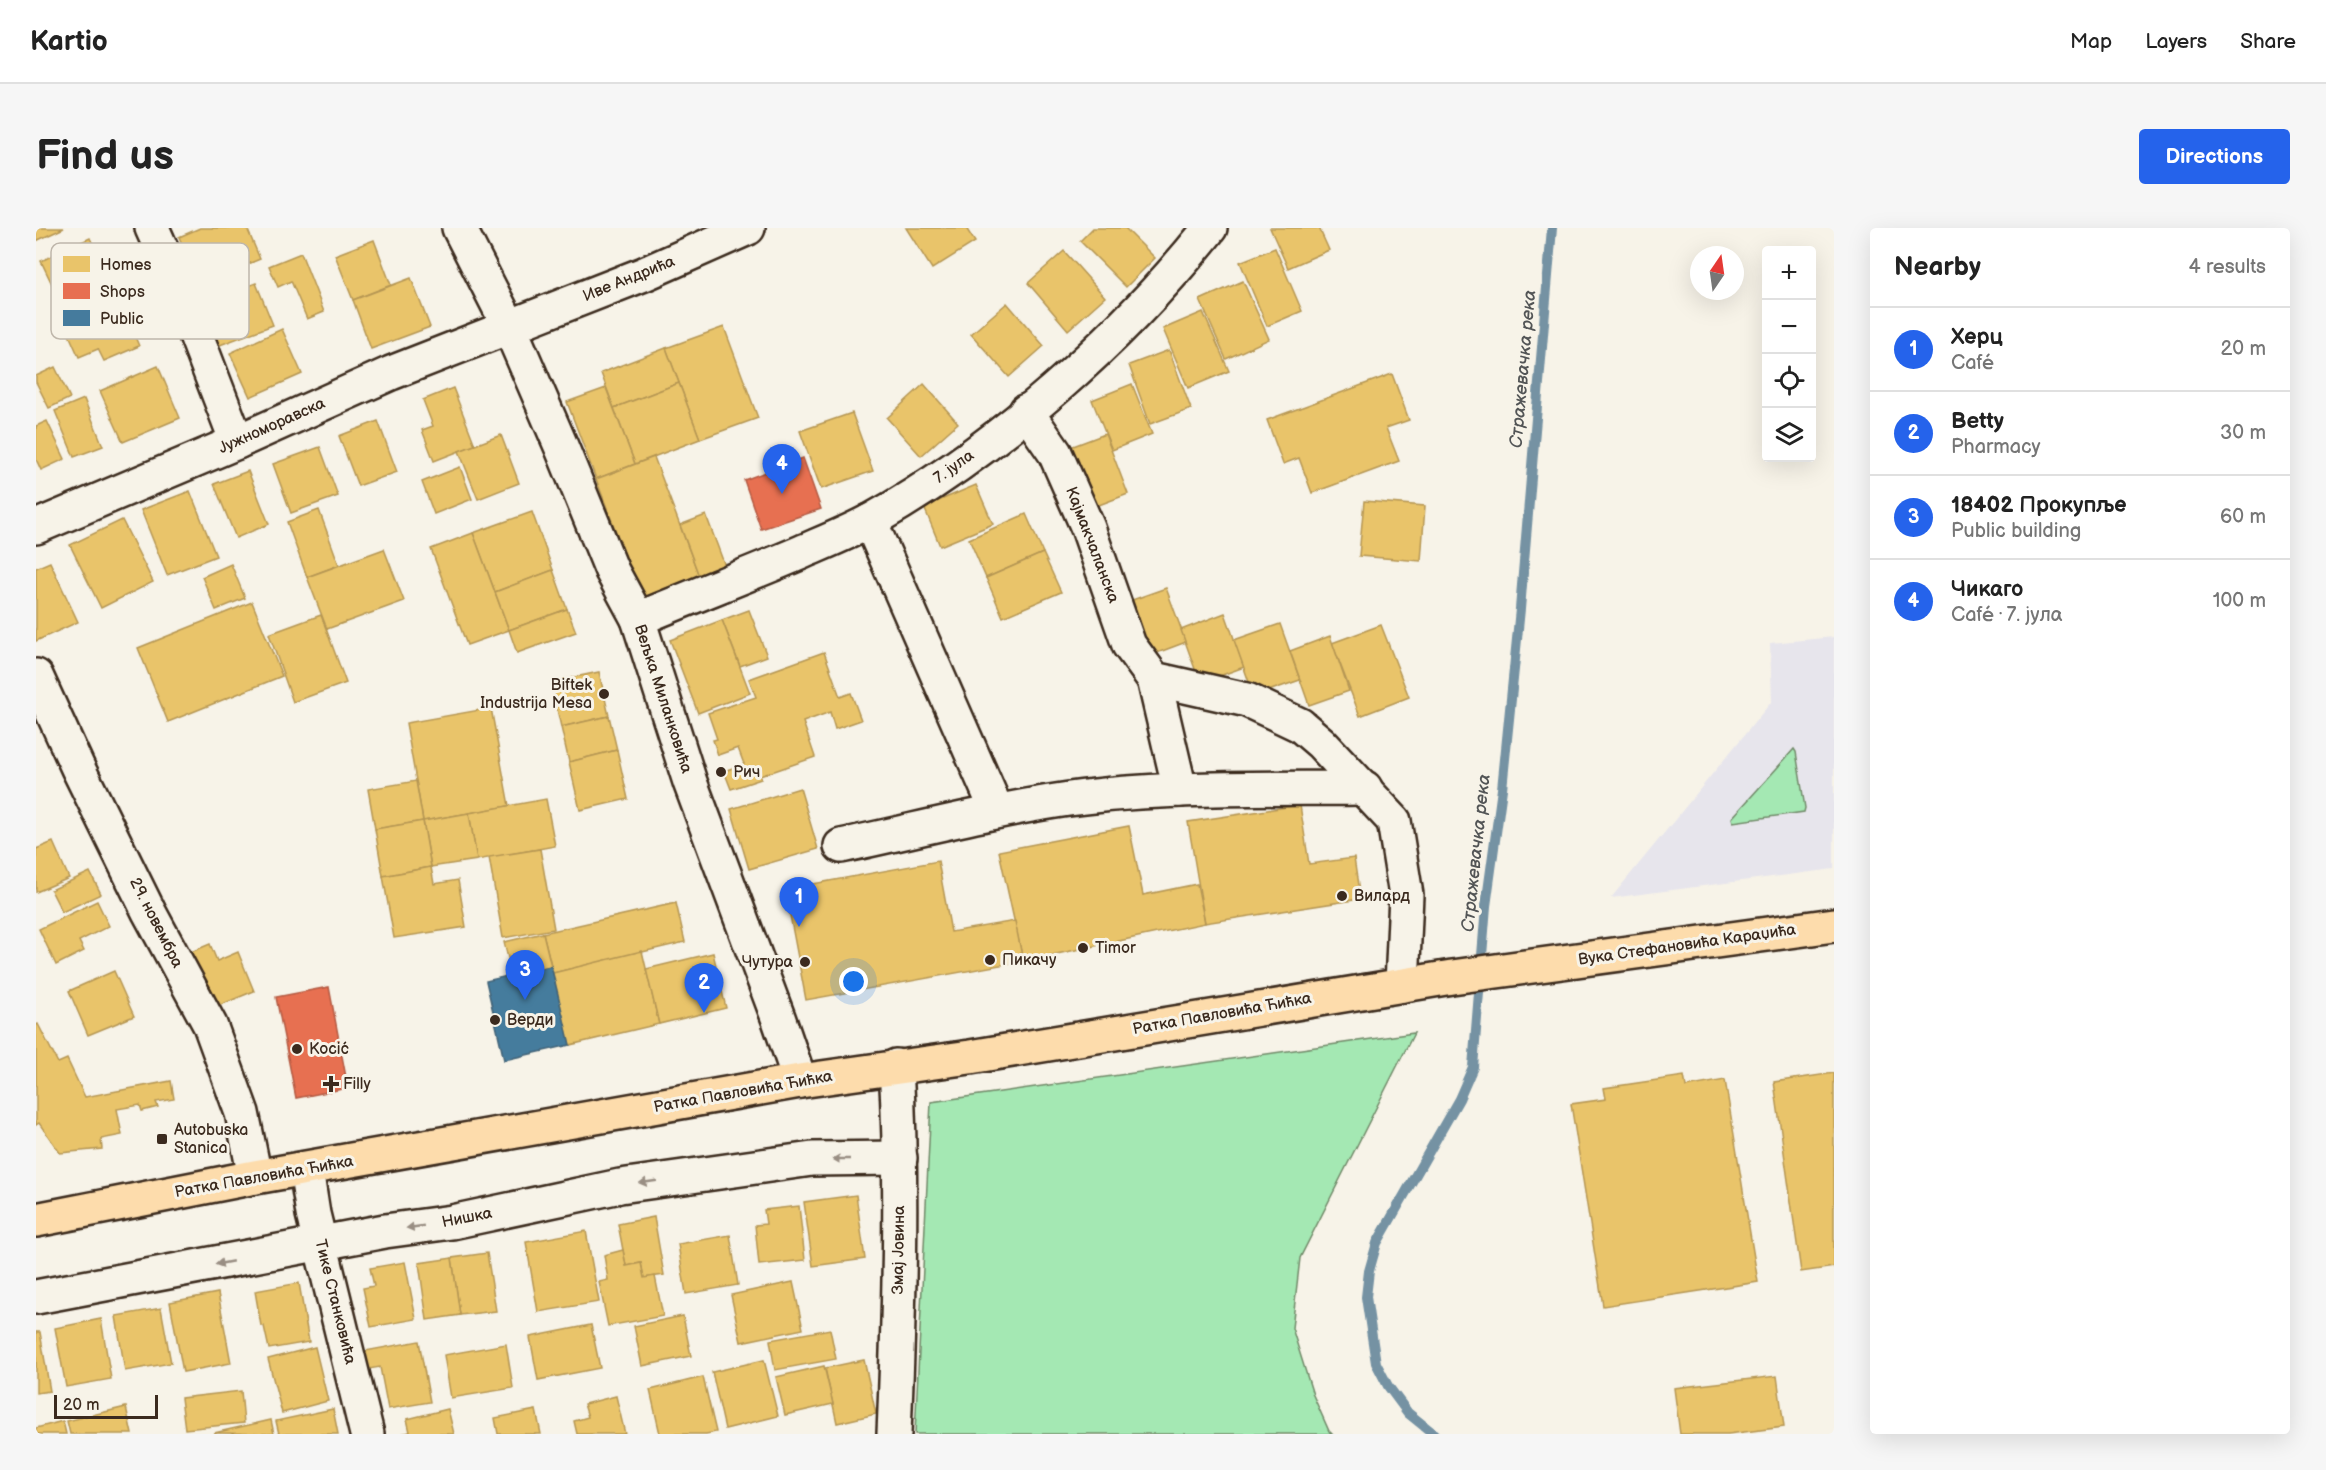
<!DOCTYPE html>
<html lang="en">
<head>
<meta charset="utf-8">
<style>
	body { margin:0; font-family:"Balsamiq Sans",sans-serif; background:#f6f6f6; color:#222 }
	.controls { position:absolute; right:18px; top:18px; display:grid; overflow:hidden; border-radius:6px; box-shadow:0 6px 24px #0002 }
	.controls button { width:54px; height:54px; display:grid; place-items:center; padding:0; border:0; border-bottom:2px solid #e0e0e0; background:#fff; color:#222; font:30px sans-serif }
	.compass { position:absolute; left:1654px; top:18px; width:54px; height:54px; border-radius:50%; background:#fff; box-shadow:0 6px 24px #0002; rotate:13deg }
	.scale { position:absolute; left:18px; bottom:15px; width:104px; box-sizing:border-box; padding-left:6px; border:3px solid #3b2a1e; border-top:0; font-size:16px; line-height:21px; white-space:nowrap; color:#3b2a1e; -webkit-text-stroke:4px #f7f3e8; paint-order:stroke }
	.you { position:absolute; left:818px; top:754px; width:21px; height:21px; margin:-15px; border:4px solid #fff; border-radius:50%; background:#1a73e8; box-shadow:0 0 0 9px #1a73e833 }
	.badge { display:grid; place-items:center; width:39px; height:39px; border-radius:50%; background:#2563eb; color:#fff; font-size:20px; font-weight:700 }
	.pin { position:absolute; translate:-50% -50px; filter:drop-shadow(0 2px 3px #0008) }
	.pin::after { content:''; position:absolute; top:32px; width:21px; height:18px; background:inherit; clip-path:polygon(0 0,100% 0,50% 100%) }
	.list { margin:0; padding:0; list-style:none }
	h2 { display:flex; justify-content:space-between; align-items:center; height:78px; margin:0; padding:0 24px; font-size:26px }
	h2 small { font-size:20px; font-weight:400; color:#767676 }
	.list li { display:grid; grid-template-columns:39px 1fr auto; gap:18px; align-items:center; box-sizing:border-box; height:84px; padding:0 24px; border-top:2px solid #e0e0e0 }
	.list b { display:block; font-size:22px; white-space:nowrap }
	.list p { margin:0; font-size:20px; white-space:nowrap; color:#767676 }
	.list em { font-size:20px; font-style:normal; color:#767676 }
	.icon { flex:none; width:33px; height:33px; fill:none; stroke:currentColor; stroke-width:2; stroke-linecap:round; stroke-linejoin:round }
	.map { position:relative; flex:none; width:1798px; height:1206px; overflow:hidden; border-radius:6px }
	header { display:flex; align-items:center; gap:36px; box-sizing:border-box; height:84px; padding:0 30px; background:#fff; border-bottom:2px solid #e0e0e0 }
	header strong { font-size:28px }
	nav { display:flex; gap:33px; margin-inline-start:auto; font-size:21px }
	.intro { display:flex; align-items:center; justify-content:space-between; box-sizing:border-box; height:144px; padding:0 36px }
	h1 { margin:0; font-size:42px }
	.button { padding:15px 27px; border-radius:6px; background:#2563eb; color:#fff; font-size:21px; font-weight:700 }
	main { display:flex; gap:36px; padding:0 36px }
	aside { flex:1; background:#fff; border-radius:6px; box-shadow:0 6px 24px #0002 }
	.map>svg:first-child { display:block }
	.built { fill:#e7e5ec }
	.green { fill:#a4e8b3; stroke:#708968; stroke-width:1.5 }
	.homes { fill:#e9c46a; stroke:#b59653; stroke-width:1.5 }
	.shops { fill:#e76f51; stroke:#b35a42; stroke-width:1.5 }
	.public { fill:#457b9d; stroke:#426377; stroke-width:1.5 }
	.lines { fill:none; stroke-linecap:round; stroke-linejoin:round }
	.stream { stroke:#7592a3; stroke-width:10 }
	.street-casing { stroke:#3b2a1e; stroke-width:38 }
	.primary-casing { stroke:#3b2a1e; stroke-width:38 }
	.street { stroke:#f7f3e8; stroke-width:33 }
	.primary { stroke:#fddcac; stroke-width:33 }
	.oneway { fill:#998e83 }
	.poi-dot { fill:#3b2a1e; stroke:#f7f3e8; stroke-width:2 }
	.labels { text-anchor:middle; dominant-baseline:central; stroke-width:6; stroke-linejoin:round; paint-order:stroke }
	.street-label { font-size:16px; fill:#3b2a1e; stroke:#f7f3e8 }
	.poi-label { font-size:16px; fill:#3b2a1e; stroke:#f7f3e8; text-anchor:start }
	.water-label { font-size:18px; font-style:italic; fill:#535556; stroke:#f7f3e8 }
	.key { fill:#f7f3e8; stroke:#bfb7ab; stroke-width:1.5 }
	.key-label { font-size:16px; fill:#3b2a1e }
</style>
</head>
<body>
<header>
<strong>Kartio</strong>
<nav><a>Map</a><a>Layers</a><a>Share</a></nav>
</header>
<div class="intro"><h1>Find us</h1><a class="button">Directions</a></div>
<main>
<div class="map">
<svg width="1798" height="1206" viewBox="0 0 1798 1206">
	<rect width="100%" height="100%" fill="#f7f3e8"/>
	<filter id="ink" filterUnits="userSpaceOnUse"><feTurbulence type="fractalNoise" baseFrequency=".0167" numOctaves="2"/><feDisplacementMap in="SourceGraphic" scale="12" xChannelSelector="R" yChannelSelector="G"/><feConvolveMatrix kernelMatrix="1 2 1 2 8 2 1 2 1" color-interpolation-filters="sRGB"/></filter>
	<g filter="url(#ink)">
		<!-- built -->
		<polygon class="built" points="1798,409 1798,641 1575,670 1736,473 1734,415"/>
		<!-- green -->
		<g class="green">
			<polygon points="1758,521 1760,524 1769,580 1768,584 1697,594 1696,590"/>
			<polygon points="1378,805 1264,1030 1256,1100 1277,1167 1293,1203 1296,1206 879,1206 895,874"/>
		</g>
		<!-- homes -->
		<g class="homes">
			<polygon points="0,0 28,0 0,13"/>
			<polygon points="164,0 211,0 224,31 163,57 143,9"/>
			<polygon points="870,0 930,0 939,14 896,41"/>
			<polygon points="1057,0 1089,0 1119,30 1090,59 1044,13"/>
			<polygon points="1234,0 1283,0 1293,22 1252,40"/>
			<polygon points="54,10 77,58 28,81 5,33"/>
			<polygon points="338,12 355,57 317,72 299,27"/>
			<polygon points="1239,20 1266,83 1231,98 1204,34"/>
			<polygon points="1028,23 1069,69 1032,102 992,55"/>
			<polygon points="265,25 288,84 271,91 255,53 242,59 233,38"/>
			<polygon points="375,50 394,99 335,121 317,72"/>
			<polygon points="1207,53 1233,111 1190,131 1164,72"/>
			<polygon points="220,55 237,97 176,120 160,78"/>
			<polygon points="971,75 1008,118 973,149 935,106"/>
			<polygon points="85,76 103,118 68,133 62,121 43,129 30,100"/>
			<polygon points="1167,84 1193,143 1152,160 1127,101"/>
			<polygon points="688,99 722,190 664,211 630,120"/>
			<polygon points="246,101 266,146 214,169 194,125"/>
			<polygon points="630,120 643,155 578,180 565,145"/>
			<polygon points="1133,122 1155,181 1114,196 1093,137"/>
			<polygon points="122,138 144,190 87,214 64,163"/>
			<polygon points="19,139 34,170 13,180 0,154 0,148"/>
			<polygon points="1356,146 1373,192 1350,200 1363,233 1276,265 1263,230 1247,236 1231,192"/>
			<polygon points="643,155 664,211 599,236 578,180"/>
			<polygon points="888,156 922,195 885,228 851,190"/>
			<polygon points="1096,156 1116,206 1076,222 1056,172"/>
			<polygon points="417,160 439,217 398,233 386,202 397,198 387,172"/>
			<polygon points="570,160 599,236 560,251 531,174"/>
			<polygon points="48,171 67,218 38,229 19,183"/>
			<polygon points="816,185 837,243 785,261 764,203"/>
			<polygon points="11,193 29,231 5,242 0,231 0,198"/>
			<polygon points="342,193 361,244 322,258 303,208"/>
			<polygon points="1069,206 1092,266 1047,283 1024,223"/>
			<polygon points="465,207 483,255 442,271 423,223"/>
			<polygon points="284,219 302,268 255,285 237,236"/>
			<polygon points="618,229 663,348 605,370 560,251"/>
			<polygon points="424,239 436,271 398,286 386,254"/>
			<polygon points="212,243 233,296 200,310 178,256"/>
			<polygon points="940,257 957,296 904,318 888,279"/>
			<polygon points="154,263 180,328 131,347 105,282"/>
			<polygon points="1328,273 1389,278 1385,333 1323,328"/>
			<polygon points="283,282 303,337 271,349 251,294"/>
			<polygon points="496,284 517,342 459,364 437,305"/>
			<polygon points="990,286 1007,325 950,350 933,311"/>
			<polygon points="670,287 689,338 663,348 644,297"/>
			<polygon points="86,292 117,354 65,380 34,317"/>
			<polygon points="437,305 473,402 431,417 395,321"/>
			<polygon points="348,321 368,373 291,401 271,349"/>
			<polygon points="1007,325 1025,364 967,389 950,350"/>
			<polygon points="14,334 42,394 0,413 0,340"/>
			<polygon points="195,336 209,370 180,382 166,349"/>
			<polygon points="517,342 531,381 473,402 459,364"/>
			<polygon points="1130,360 1150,414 1105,431 1085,376"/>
			<polygon points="216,374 246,448 132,494 102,420"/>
			<polygon points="531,381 540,404 481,425 473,402"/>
			<polygon points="713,382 731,428 704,438 686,392"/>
			<polygon points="1189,385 1208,439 1164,455 1145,402"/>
			<polygon points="285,387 310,455 257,474 233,406"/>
			<polygon points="686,392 714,465 662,485 634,412"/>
			<polygon points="1244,396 1264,452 1218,468 1198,412"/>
			<polygon points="1345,397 1373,469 1324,488 1296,415"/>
			<polygon points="1294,408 1313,463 1273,477 1254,423"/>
			<polygon points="788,424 804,469 815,465 825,492 799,501 794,484 767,494 779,529 724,548 725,551 695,561 688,543 708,536 702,520 682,527 677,512 681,511 672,485 720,469 713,451"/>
			<polygon points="563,444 573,488 525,499 515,454"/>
			<polygon points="455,480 473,578 387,593 370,495"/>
			<polygon points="573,488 581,522 533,534 525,499"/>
			<polygon points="581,522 592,571 544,582 533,534"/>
			<polygon points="380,553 387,593 339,601 332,561"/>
			<polygon points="764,560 782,621 713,641 695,581"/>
			<polygon points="510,571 519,618 441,632 433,585"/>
			<polygon points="1264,577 1273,636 1318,630 1324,671 1169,695 1152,594"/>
			<polygon points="433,585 441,632 395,639 387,593"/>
			<polygon points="387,593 395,639 347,648 339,601"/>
			<polygon points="1093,598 1107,667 1161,656 1169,695 987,733 963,623"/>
			<polygon points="17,614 33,650 0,664 0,621"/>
			<polygon points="504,621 518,701 467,710 453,629"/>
			<polygon points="902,633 915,704 979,693 987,733 770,772 749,661"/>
			<polygon points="395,639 398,656 422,652 430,699 358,710 347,648"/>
			<polygon points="54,644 65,666 26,684 15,662"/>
			<polygon points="61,673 73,698 43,713 48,723 20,737 3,701"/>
			<polygon points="640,675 649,714 517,745 507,705"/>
			<polygon points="507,705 515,738 476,746 468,714"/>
			<polygon points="174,716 181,733 202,724 218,763 177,780 155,724"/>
			<polygon points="606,723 623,796 534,817 517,745"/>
			<polygon points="677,725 690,780 623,796 610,741"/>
			<polygon points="78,743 98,788 52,807 33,763"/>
			<polygon points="2,796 22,835 31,831 49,869 135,853 138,871 120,874 122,879 106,883 104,877 81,881 86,907 65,911 66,921 24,925 3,895 0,897 0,797"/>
			<polygon points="1798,845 1798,1039 1765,1044 1738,854"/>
			<polygon points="1648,848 1650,859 1689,852 1722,1054 1567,1078 1535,876 1570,871 1568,860"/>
			<polygon points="820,967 829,1031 777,1038 768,974"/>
			<polygon points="763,978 769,1032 723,1037 719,997 730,996 728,982"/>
			<polygon points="618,989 628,1047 608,1050 605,1035 590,1038 582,996"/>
			<polygon points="550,1003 563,1074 502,1084 490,1014"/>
			<polygon points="694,1007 702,1057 650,1066 642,1016"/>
			<polygon points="587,1022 590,1038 605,1035 608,1050 619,1048 627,1088 572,1098 563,1054 572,1052 568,1027"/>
			<polygon points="451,1025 460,1083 424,1087 416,1030"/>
			<polygon points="416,1030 424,1087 391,1092 383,1035"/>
			<polygon points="369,1034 380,1091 335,1099 327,1060 338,1058 334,1040"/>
			<polygon points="757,1054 767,1101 705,1114 695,1067"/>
			<polygon points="263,1055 273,1114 233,1121 228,1098 225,1098 219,1063"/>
			<polygon points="182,1065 195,1135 147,1144 134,1074"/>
			<polygon points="125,1080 135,1135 89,1143 80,1088"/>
			<polygon points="647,1088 655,1128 606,1138 598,1098"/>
			<polygon points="65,1091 75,1151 30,1159 19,1100"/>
			<polygon points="555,1097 564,1140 502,1152 494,1109"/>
			<polygon points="794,1101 800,1131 739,1142 734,1112"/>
			<polygon points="0,1104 4,1104 14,1163 0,1165"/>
			<polygon points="383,1113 394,1174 352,1181 344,1139 333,1141 329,1123"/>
			<polygon points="470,1116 477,1160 415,1170 408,1127"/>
			<polygon points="279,1119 292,1173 246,1185 232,1131"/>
			<polygon points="728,1132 742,1188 689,1201 676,1144"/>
			<polygon points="828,1132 840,1186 801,1195 789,1140"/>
			<polygon points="788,1138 797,1176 749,1187 740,1149"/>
			<polygon points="1741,1148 1748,1199 1692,1206 1644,1206 1638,1160"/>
			<polygon points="667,1149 680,1204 670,1206 624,1206 614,1162"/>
			<polygon points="205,1163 208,1195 149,1201 145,1170"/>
			<polygon points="580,1168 589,1206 541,1206 538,1193 552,1189 548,1176"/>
			<polygon points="90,1179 96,1206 34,1206 31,1193"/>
			<polygon points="297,1181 302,1206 243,1206 240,1193"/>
			<polygon points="412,1181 418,1206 365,1206 374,1204 371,1191"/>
			<polygon points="500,1182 505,1206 462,1206 459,1190"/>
			<polygon points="235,1192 238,1206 178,1205"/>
			<polygon points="27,1193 30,1206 0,1206 0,1200"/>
		</g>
		<!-- shops -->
		<g class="shops">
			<polygon points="767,230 785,281 725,301 708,252"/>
			<polygon points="293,759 312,860 260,870 240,769"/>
		</g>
		<!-- public -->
		<polygon class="public" points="515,738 534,817 468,832 450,753"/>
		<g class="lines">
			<!-- stream -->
			<polyline class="stream" points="1398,1206 1372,1185 1352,1158 1340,1135 1330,1069 1333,1043 1341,1015 1423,871 1437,839 1450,678 1466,561 1484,381 1516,0"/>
			<!-- street casing -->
			<g class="street-casing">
				<g id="street">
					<polyline points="116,0 137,47 201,214"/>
					<polyline points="423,0 474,100 525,218 576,343 602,391 654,554 743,792 764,853"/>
					<polyline points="990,183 1019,225 1052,300 1093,417 1118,451 1211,472 1264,497 1285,515 1358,593 1370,667 1366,757"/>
					<polyline points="834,293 961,583"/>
					<polyline points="0,299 201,214 355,145 608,46 712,0"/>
					<path d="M602,391c55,-23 110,-44 164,-67 23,-10 48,-20 70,-32 124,-70 249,-180 338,-292"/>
					<polyline points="0,448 42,540 113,684 174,797 206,885 219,949"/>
					<polyline points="1118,451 1144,562"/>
					<path d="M805,618c76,-16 151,-36 228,-47 97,-13 198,-10 296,-11"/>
					<polyline points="270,941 277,986 331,1206"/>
					<polyline points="0,1069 349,1003 416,994 584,958 776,931 864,930"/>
					<path d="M858,1206c5,-123 9,-245 2,-368"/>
				</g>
			</g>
			<!-- primary casing -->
			<g class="primary-casing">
				<polyline id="primary" points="0,992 219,949 764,853 934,829 1416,749 1798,697"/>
			</g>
			<!-- street -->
			<use href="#street" class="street"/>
			<!-- primary -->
			<use href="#primary" class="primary"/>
		</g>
		<!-- one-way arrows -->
		<defs><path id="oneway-solid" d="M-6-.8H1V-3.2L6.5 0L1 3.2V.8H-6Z" transform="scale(1.5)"/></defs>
		<g class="oneway">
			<use href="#oneway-solid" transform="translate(805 931) rotate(180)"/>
			<use href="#oneway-solid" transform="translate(612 954) rotate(172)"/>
			<use href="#oneway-solid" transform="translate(379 999) rotate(172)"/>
			<use href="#oneway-solid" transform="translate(188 1035) rotate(169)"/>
		</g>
	</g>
	<!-- markers -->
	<g class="poi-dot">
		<circle cx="568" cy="466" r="6"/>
		<circle cx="685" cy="544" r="6"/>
		<circle cx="1306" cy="668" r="6"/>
		<circle cx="1047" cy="720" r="6"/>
		<circle cx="954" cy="732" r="6"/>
		<circle cx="769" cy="734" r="6"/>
		<circle cx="459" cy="792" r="6"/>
		<circle cx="261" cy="821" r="6"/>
		<path d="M292 847h6v6h6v6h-6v6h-6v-6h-6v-6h6z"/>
		<rect x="120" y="905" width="12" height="12" rx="3"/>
	</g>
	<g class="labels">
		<!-- street labels -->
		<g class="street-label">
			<text transform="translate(593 51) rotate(-22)">Иве Андрића</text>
			<text transform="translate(236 198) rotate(-24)">Јужноморавска</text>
			<text transform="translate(918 239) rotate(-36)">7. јула</text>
			<text transform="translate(1056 317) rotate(69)">Кајмакчаланска</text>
			<text transform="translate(627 471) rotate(72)">Вељка Миланковића</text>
			<text transform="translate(120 695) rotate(63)">29. новембра</text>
			<text transform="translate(1651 717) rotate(-8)">Вука Стефановића Караџића</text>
			<text transform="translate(1186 786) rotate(-10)">Ратка Павловића Ћићка</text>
			<text transform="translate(707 864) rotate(-10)">Ратка Павловића Ћићка</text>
			<text transform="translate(228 949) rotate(-10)">Ратка Павловића Ћићка</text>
			<text transform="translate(431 990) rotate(-11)">Нишка</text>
			<text transform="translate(863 1022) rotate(-89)">Змај Јовина</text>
			<text transform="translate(299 1074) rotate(76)">Тике Станковића</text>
		</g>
		<!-- poi labels -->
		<g class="poi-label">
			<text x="556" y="457" text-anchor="end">Biftek<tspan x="556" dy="18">Industrija Mesa</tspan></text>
			<text x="697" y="544">Рич</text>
			<text x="1318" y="668">Вилард</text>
			<text x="1059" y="720">Timor</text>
			<text x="966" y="732">Пикачу</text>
			<text x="757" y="734" text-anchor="end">Чутура</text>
			<text x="471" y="792">Верди</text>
			<text x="273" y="821">Kocić</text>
			<text x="307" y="856">Filly</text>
			<text x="138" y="902">Autobuska<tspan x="138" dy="18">Stanica</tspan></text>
		</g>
		<!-- water labels -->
		<g class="water-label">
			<text transform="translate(1487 141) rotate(-85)">Стражевачка река</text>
			<text transform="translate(1440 625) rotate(-84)">Стражевачка река</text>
		</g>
	</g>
	<!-- legend -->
	<rect x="15" y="15" width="198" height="96" rx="9" class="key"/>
	<rect x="27" y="28" width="27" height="16" fill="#e9c46a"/>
	<rect x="27" y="55" width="27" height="16" fill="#e76f51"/>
	<rect x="27" y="82" width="27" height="16" fill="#457b9d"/>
	<g class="key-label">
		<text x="64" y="42">Homes</text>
		<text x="64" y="69">Shops</text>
		<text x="64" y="96">Public</text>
	</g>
</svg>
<div class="controls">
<button>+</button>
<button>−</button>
<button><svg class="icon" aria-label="locate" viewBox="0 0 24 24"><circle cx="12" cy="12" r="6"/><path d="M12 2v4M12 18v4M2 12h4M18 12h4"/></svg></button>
<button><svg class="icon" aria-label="layers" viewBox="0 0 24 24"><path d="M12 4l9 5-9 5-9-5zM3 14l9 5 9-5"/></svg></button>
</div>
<svg class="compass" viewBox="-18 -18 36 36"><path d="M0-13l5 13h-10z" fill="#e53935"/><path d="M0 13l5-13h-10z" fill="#767676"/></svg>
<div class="scale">20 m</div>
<div class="you"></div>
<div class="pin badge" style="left:763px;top:699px">1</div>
<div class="pin badge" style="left:668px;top:785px">2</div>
<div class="pin badge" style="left:489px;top:772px">3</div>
<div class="pin badge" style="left:746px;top:266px">4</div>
</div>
<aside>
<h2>Nearby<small>4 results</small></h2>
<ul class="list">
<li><span class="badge">1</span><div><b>Херц</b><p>Café</p></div><em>20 m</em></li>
<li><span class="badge">2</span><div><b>Betty</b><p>Pharmacy</p></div><em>30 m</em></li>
<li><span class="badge">3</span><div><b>18402 Прокупље</b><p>Public building</p></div><em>60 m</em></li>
<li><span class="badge">4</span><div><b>Чикаго</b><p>Café · 7. јула</p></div><em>100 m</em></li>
</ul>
</aside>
</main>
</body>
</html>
